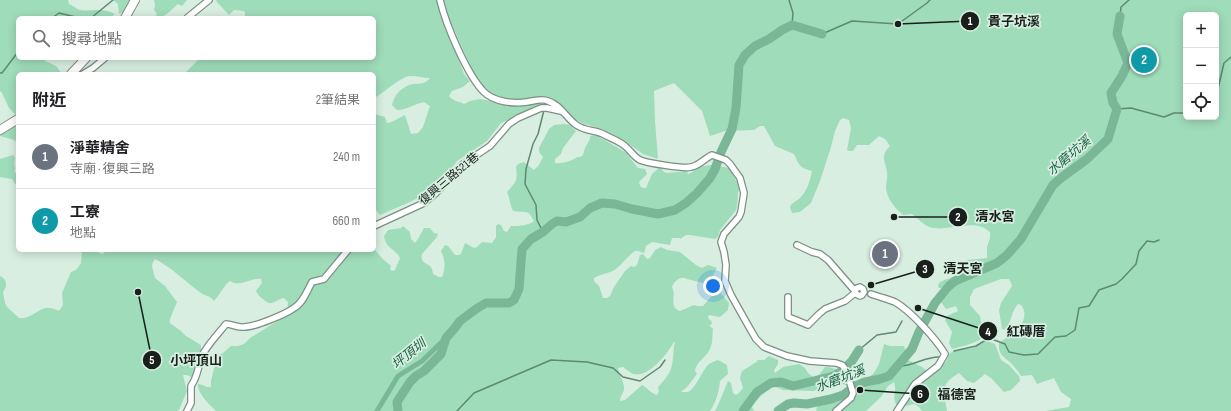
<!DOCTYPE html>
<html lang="zh-TW">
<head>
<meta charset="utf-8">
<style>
	body { margin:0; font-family:"Sofia Sans Condensed","Noto Sans TC",sans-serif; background:#f6f6f6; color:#202124 }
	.controls { position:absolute; right:12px; top:12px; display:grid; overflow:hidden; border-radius:6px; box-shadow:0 2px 10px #0003 }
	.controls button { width:36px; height:36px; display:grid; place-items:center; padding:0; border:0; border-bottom:1px solid #e0e0e0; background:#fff; color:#202124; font:20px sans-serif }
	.you { position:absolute; left:713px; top:286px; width:14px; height:14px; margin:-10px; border:3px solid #fff; border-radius:50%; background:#1a73e8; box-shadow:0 0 0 6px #1a73e833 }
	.badge { display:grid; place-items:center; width:26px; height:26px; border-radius:50%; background:#b2214d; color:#fff; font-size:13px; font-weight:700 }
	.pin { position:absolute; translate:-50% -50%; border:2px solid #fff; box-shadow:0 1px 4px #0006 }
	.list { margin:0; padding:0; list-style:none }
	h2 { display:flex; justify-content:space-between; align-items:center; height:52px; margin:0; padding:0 16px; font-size:17px }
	h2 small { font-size:13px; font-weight:400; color:#757577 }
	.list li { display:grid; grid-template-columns:26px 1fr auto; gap:12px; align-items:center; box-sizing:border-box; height:64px; padding:0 16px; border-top:1px solid #e0e0e0 }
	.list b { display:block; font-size:15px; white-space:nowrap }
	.list p { margin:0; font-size:13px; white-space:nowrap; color:#757577 }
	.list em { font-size:13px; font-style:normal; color:#757577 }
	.icon { flex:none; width:22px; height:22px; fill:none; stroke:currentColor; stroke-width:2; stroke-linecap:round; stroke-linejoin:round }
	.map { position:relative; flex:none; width:1231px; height:411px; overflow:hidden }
	.search { position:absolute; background:#fff; box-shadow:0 2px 10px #0003; left:16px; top:16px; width:360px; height:44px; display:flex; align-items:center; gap:10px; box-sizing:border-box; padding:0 14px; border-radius:6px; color:#757577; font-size:15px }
	.panel { position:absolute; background:#fff; box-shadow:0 2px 10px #0003; left:16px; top:72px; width:360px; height:180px; border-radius:6px }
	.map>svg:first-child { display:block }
	.green { fill:#9fdcba; fill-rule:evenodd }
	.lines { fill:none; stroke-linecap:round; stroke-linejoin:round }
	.stream { stroke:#5d8a71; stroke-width:1.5 }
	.canal { stroke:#7ab796; stroke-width:5 }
	.river { stroke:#7ab796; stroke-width:9 }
	.street-casing { stroke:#7c9084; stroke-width:8 }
	.secondary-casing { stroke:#7c9084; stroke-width:10 }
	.street { stroke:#fff; stroke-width:5.5 }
	.secondary { stroke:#fff; stroke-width:8 }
	.labels { text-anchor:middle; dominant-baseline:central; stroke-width:3.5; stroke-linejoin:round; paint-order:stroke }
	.street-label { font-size:12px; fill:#19201c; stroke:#d8eee1 }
	.water-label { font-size:13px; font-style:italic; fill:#1c6343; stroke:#d8eee1 }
	.leader { fill:none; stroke:#19201c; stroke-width:1.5 }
	.callout-dot { fill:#19201c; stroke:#d8eee1; stroke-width:1.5 }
	.mark-label { font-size:12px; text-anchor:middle; font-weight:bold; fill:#fff }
	.callout-label { font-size:13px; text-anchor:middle; font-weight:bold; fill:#19201c; stroke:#d8eee1; stroke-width:3.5; stroke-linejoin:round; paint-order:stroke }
</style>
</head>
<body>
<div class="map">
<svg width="1231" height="411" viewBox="0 0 1231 411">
	<rect width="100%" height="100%" fill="#d8eee1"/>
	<!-- green -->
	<g class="green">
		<path d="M0,0h68l1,4c4,1 7,5 11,6 14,2 20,-3 35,4l-5,4h-92v40h29l-2,3 11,5 6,8h-44v43l-9,-9 -8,-17 -1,1z"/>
		<polygon points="113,0 136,0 124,12 119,14 118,4"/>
		<path d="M154,0h33l-5,6 -4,-2c-7,6 -13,14 -23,14l2,-4 -3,-4 1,-5z"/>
		<path d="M216,0h223l6,24 19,50 6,7 -7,6 -11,4 -3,5c5,6 10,5 15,8l6,-3 10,-2 22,4 18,2 20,-2v3l-39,17 -14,18 -30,20 -6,8 -24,24 -17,9 -30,13 -6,-7v-94l11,3 2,6c7,-1 11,-5 18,-8l6,19 7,-1 5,-6 7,-21 -6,-4c-10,2 -17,8 -27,8l-5,-5c2,-10 10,-19 21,-21 8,-1 11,1 17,-6 -6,0 -13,-2 -20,-2 -10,1 -26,17 -36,22v-24h-190l16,-16h174v-40h-129v-6l-1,-1 -10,-1 -5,5 -12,-13z"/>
		<path d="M443,0h788v411h-186l24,-4 2,-8 -10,-7 -7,-14 -17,6 -5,-9 -11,1c-3,-5 -7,-10 -11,-14 -7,-6 -12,-8 -11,-19 5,-4 11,-7 17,-12 7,-6 12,-18 5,-26l-3,-1c-5,5 -8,18 -11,26l-5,-1 -3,-19 2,-7 11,-17 -1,-3 -2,-4h-8l-27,10 -4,8v8l10,11 1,6 8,4c2,15 -26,20 -37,23l-3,-6 3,-11 -7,-12c2,-6 8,-6 13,-9l-2,-5 -10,3 -5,-7 10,-11v-2l-1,-1h-11l-1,-3 2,-3c16,-8 20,-1 27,-22l20,-2v-11l3,-9v-6c-17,-15 -41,1 -61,-5 -6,-3 -12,-9 -17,-13l-9,1c-8,-7 -16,-16 -17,-27 0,-5 2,-11 1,-16 -2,-12 -7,-16 3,-26l-5,-7 -6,-3 -10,9h-12l-4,6h-4l-2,-1 4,-22 -2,-8 -6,-2 -3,2 -5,11 -4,16 -11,34 -9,22 -11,9 -8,1 -2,-6c2,-5 6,-5 10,-9 7,-7 10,-17 12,-27 -12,-3 -13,-6 -18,-17l-19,-8 -11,-20h-4l-6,4 -29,1 -15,5 -8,-25 -28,-28 -20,8 1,30 3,38 -15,-5 -14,-10 -27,-15 -20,-6 -16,-10 -8,-9 -9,-6 -27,3 -26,-5 -9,-4 -13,-19 -10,-21 -18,-41zM1186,15h30v102h-30z"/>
		<polygon points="18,123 18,141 16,142 14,140 0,136 0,130"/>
		<path d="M564,124l6,1 6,6 -13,17 -2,6 -6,5v4c5,1 18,-2 22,-6h3l3,-2 2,-7 5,-9v-3l6,-1 29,17 13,16 7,1 2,5 -8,8c1,4 2,6 7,6l6,-14 8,-7 4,5 3,1 20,-2 1,3 3,-1 8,-6 17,-3 -31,36c12,-4 26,-25 34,-34l10,2 11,19c-4,8 -1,16 -4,23l-16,20 -2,7 -3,2 -25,-4h-4l-6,4v-1h-8l-2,7 -18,-3 -6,4 -2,7c-3,-1 -6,-3 -9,-2 -2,0 -14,14 -18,17 -7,6 -15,5 -23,10v3l5,5 4,12h4l3,-2 4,-9 11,-16 6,-5 3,1 3,-2 3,-10 3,-1 4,5 3,-1 5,-8 6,-3 6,3 13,2 16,13 6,3 6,-3 9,3 -5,9 -1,7h-4l-20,-5c-6,-4 -13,2 -15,8 5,10 -4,19 8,24l14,-6 3,1h6l14,-16 1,-3v3l11,13 -1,7 -8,7 -11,-2 -1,3 4,4 -1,3h-2l4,4c-1,6 0,12 -2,17 -2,10 -15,15 -16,25l2,3 -10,13 -6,5c1,0 5,0 7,0 8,-3 14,-22 21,-28 3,-2 6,-3 9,-4l9,5 1,9 -8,7c-1,10 -4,22 -10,30h-494c-6,-6 -19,-18 -18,-27 5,0 8,4 13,3v-6l6,-25 6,-3 8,-7h7l6,-2 6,-6 34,-21 3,-4 1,-11 -4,-4c-10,2 -12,10 -21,1 -3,-2 -5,-4 -7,-8l6,-8 -1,-4c-10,-2 -21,9 -31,2 -7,5 -10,14 -16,20 -3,-5 -9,-5 -13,-8 -15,-11 -30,-26 -46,-34l-2,3 -1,4 3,12 10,8 12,16 -7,17v4l11,8 5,5 15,9v10l-3,3 -3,17 -4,2 -4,-2h-4l4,16 -8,19 -2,1h-177v-135c7,3 8,10 3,16l2,11 2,4 12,11c11,2 18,-9 27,-10 4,-1 9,1 13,3l4,-6 -1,-12 9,-21 5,-2 5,-7 1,-13h12l8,4 2,-1 1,-3 245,1 24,-2 9,10 8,7 -1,3 2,2 3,-1 5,-12c-4,-9 -15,-10 -16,-22l4,-6 13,-2 2,-2 7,6 1,7 4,4 3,-4 6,-11h6l4,5 4,1 -1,3 -15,17c-2,10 5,8 9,13 1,2 2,5 2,7l6,3h3c4,-10 3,-17 -1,-26l4,-6 3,1 7,9h4l2,-1 4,-11 9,5 3,-1 5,-5 10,1 4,-6v-11l2,-2 3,1 3,6 3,1 4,-6c8,0 16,0 23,-5l-5,-8 -4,-1 -12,-1c-3,-6 -3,-12 -6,-19 9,-10 11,-11 9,-25l2,-3 6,-2 10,8 5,-5 4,-8 -4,-5v-4l10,-19 5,-4zM674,342h1c-2,6 -1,10 -2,16 -1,14 -6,19 -15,29l1,4 -2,4c-7,-2 -9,-7 -15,-10l-17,15 -5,1c0,-5 4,-8 4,-13 0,-7 -5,-13 -6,-20l5,-1c3,2 6,5 10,7 16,4 34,-20 41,-32z"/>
		<polygon points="13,155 15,158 14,163 15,168 14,173 18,171 18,185 16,185 12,179 0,177 0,159"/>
		<path d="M987,341l8,3 6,16 8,5 10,11 1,5 -9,9 -7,2 -13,-14 -6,-4 -11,9 -7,-2 -8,-8c-20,12 -15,18 -12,38h-25l-3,-4 -5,-3 -12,3 -6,-3c-4,-9 1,-12 -2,-22l-6,4 -7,11 -15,14h-50l1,-4 13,-12 9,-2h11l2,4 7,-3 5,-4 4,-12 6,-5 5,-9 5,-20 6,2h14l4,14 14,7 5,4h8l6,-5 5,-4 4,-9 6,-3 17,-2z"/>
		<path d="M769,356l9,4v4l-4,6 1,3 8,-6 16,-3 6,4 3,5 5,4 6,-2 6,-8c12,0 19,6 22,18l-9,-2h-8l-6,2 -10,6 -31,-1 -7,-3h-4l-6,4 -10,10 -4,6 2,4h-39c5,-10 9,-20 13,-30l3,2 2,10 3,2 3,-2 4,-5 -3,-10 2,-7 16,-10 -2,-1h8z"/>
	</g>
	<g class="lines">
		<!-- stream -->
		<g class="stream">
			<polyline points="789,0 793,13 792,25"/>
			<polyline points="1120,16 1121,7 1129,0"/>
			<polyline points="52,18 59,13 80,18"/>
			<polyline points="91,18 113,0"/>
			<polyline points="822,34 852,21 898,24 927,3 930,0"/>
			<polyline points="0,73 2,73 18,52"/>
			<polyline points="1216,97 1224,63 1231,57"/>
			<polyline points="1117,109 1131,108 1164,117 1174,113 1186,113"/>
			<polyline points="543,232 537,220 536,205 525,184 526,169 533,144 538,134 544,110"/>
			<polyline points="859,350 877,335 896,332 902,321"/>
			<polyline points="954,351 976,346 989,338 1005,344 1009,352 1024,355 1038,354 1055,337 1066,336 1075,330 1079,308 1089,306 1099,290 1116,284 1122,279 1136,264 1139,251 1147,241 1154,242 1159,240"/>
			<path d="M898,366c15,1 27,-10 42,-9"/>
			<polyline points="457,411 474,393 551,360 587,362 613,368 623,377 640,381 660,367 665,360"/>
		</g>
		<!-- canal -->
		<polyline class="canal" points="377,411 398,376 422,361 446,338"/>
		<!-- river -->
		<g class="river">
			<polyline points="398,411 397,402 410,382 416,376 424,371 441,354 446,338 454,329 460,321 476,309 486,303 509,303 514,300 519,289 522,249 531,239 543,232 552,224 557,221 566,222 580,217 590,208 602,203 615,204 632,209 658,214 675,210 686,203 697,193 710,178 715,169 721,152 732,129 736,108 739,65 745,55 755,46 769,39 782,30 792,25 822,34"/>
			<polyline points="743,411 757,392 771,383 781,382 793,386 834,376 842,371 852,361 859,350"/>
			<polyline points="778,411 788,404 794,403 807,404 831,399 843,395 855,386 865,382 880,379 889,376 912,349 919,332 935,303 949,286 955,281 997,263 1007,255 1021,239 1053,185 1061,178 1087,159 1108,139 1117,109 1113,103 1111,93 1122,76 1128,63 1117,34 1120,16"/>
		</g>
		<!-- street casing -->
		<g class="street-casing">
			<g id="street">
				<path d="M440,0c6,25 27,75 44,92 10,10 30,12 43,10 7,-1 15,-4 21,-1 11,3 18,16 27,23 8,7 20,6 28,10 7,4 16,7 22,12 5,4 9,11 15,14 7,3 44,9 51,7 8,-1 14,-9 21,-12l14,5 4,4 10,14 4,15 -3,19 -2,5 -15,17 -3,8 3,10 2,13 -1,16 6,14 18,32 7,12 8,8 23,9 23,5 26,2 6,2 4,5 7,23 -2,5 -15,13"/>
				<polyline points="187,18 209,0"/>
				<polyline points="83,74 93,68 105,58"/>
				<polyline points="374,226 424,203 435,194 463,164 490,146 509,124 518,118 541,108 547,108 561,111"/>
				<polyline points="797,245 812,252 820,254 828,260 855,291 857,288 860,287 863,289 864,292 862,295 860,296 856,294 855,291"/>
				<path d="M871,294c8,3 17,5 24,8 16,9 41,37 50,52l-7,12 -23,18 -18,27"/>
				<polyline points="788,297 788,317 796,320 808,325 819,314 825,309 845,301 855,293"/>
				<path d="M187,411l4,-8v-17c7,-9 7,-21 12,-32 6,-11 15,-20 23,-30 6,0 12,4 18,3 11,0 42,-13 50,-19 9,-5 13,-17 18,-26l12,-3 24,-29"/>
			</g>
		</g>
		<!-- secondary casing -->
		<g class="secondary-casing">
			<g id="secondary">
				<polyline points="125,18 135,0"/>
				<polyline points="71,74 86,58"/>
				<polyline points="0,130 18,119"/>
			</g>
		</g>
		<!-- street -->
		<use href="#street" class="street"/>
		<!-- secondary -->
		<use href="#secondary" class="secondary"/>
	</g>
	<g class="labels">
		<!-- street labels -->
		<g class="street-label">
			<text transform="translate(449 179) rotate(-40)">復興三路521巷</text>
		</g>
		<!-- water labels -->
		<g class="water-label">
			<text transform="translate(1069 156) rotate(-40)">水磨坑溪</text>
			<text transform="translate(409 354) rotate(-39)">坪頂圳</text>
			<text transform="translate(840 379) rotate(-21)">水磨坑溪</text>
		</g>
	</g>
	<!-- callouts -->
	<path class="leader" d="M898 24L970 21M894 217L958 217M871 285L925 269M918 308L988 331M138 292L152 360M860 390L920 394"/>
	<g class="callout-dot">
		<circle cx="898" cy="24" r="4"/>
		<circle cx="894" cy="217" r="4"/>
		<circle cx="871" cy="285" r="4"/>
		<circle cx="918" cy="308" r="4"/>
		<circle cx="138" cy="292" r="4"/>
		<circle cx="860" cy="390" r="4"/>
		<circle cx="970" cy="21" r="10"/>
		<circle cx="958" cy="217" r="10"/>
		<circle cx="925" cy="269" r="10"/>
		<circle cx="988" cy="331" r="10"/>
		<circle cx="152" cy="360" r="10"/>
		<circle cx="920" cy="394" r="10"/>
	</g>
	<g class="mark-label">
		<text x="970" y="25">1</text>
		<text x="958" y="221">2</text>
		<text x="925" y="273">3</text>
		<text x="988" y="336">4</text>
		<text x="152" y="364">5</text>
		<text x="920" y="398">6</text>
	</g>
	<g class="callout-label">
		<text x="1014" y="26">貴子坑溪</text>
		<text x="995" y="221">清水宮</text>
		<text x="963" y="273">清天宮</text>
		<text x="1026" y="336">紅磚厝</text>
		<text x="196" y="365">小坪頂山</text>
		<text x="957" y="399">福德宮</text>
	</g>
</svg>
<div class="controls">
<button>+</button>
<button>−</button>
<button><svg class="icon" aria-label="locate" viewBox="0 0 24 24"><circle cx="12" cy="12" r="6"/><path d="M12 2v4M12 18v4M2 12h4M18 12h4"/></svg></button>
</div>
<div class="you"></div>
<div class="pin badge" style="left:885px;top:254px;background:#6b7280">1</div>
<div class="pin badge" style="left:1144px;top:60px;background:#0f9aa8">2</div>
<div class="search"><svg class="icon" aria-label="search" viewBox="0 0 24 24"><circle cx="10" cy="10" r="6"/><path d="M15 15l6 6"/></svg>搜尋地點</div>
<section class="panel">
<h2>附近<small>2筆結果</small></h2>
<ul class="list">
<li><span class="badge" style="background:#6b7280">1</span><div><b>淨華精舍</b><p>寺廟 · 復興三路</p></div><em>240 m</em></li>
<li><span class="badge" style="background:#0f9aa8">2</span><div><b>工寮</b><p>地點</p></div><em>660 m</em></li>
</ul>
</section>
</div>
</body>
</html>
